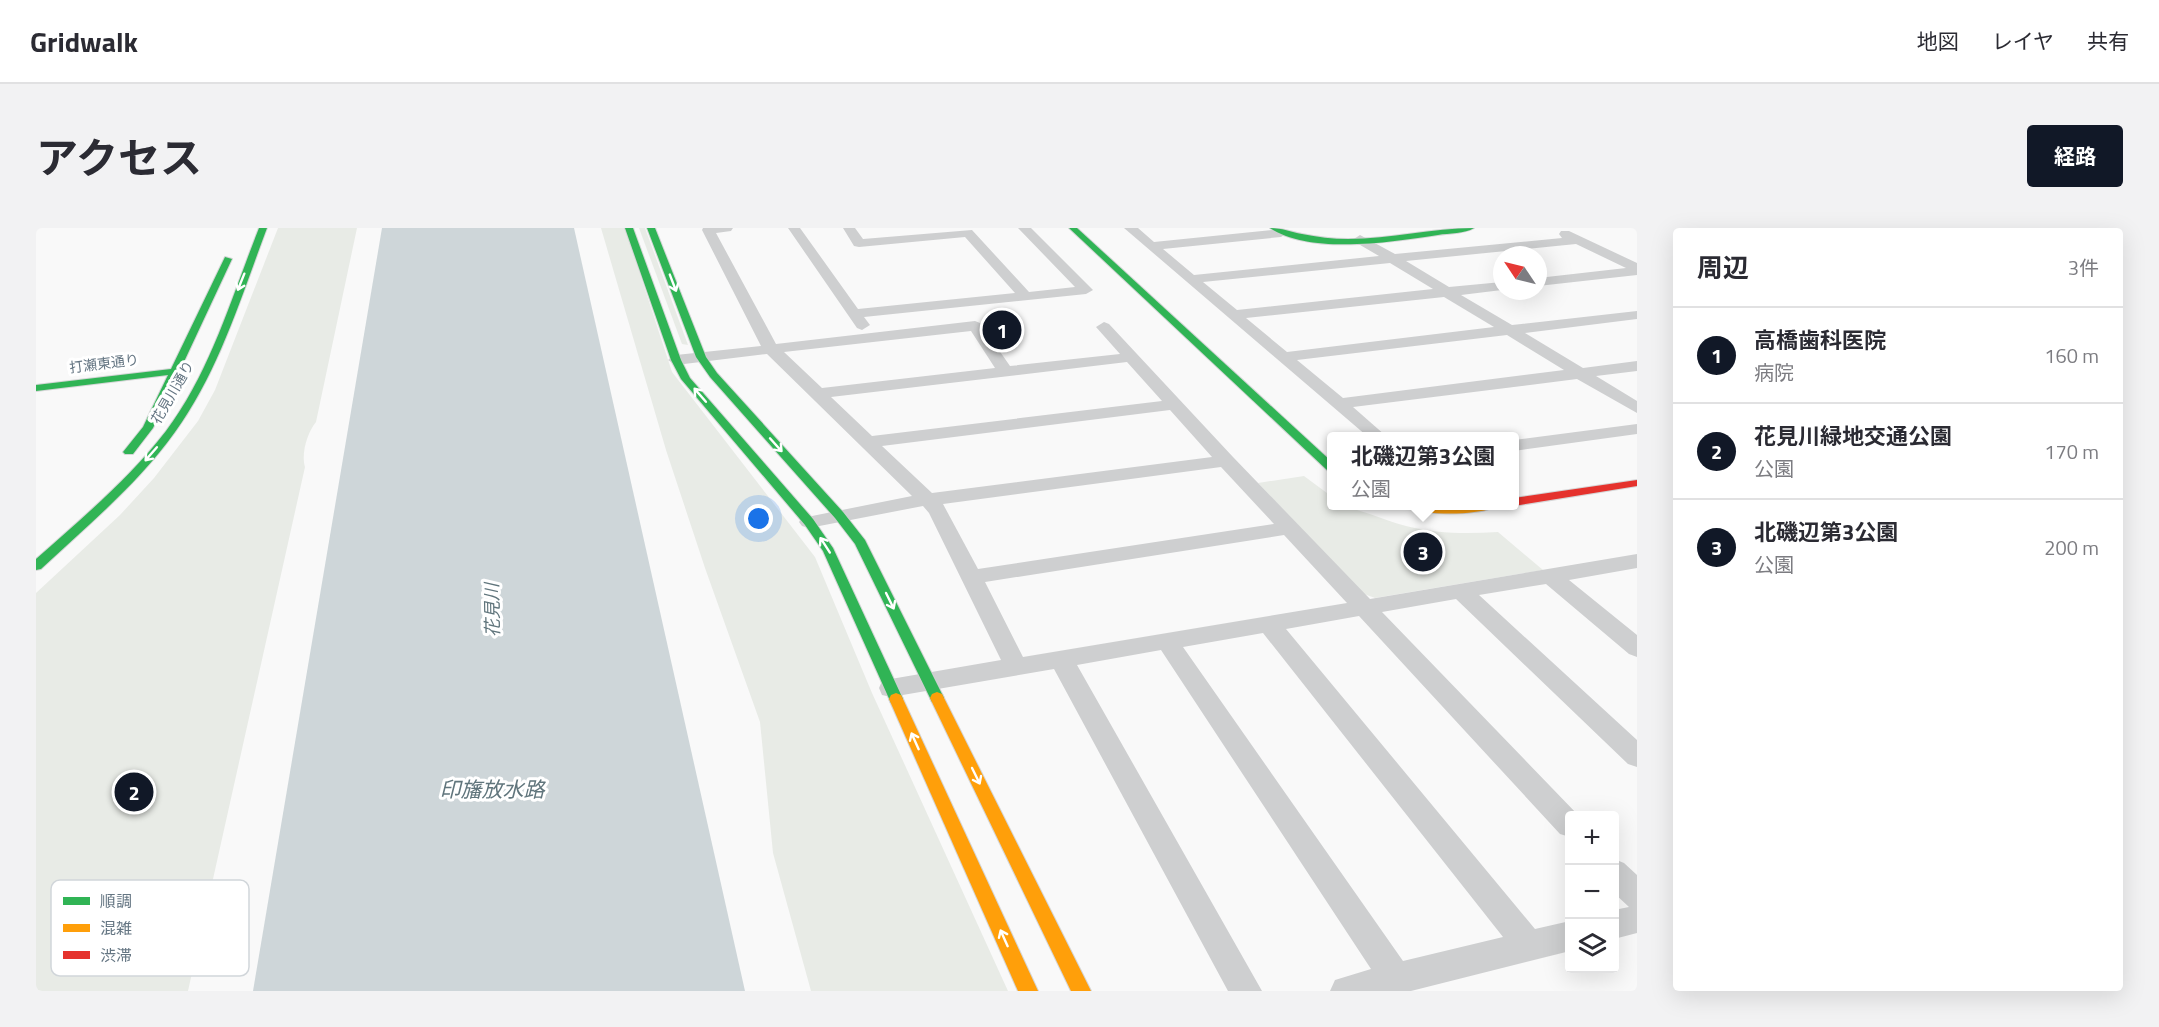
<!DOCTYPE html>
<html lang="ja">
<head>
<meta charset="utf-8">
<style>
	body { margin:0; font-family:"Titillium Web","Noto Sans JP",sans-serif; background:#f2f2f3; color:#2b2b33 }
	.controls { position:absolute; right:18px; bottom:18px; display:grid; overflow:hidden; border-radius:6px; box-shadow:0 6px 24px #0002 }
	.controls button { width:54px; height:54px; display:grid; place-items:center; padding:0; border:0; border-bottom:2px solid #e1e1e2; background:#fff; color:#2b2b33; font:30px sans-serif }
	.compass { position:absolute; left:1457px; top:18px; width:54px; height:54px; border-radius:50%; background:#fff; box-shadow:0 6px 24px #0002; rotate:305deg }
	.you { position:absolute; left:723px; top:291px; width:21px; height:21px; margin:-15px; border:4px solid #fff; border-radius:50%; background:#1a73e8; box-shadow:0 0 0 9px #1a73e833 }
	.badge { display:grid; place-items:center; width:39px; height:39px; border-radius:50%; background:#111827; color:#fff; font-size:20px; font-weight:700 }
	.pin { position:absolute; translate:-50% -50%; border:3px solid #fff; box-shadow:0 2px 6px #0006 }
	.popup { position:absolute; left:1291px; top:204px; width:192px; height:78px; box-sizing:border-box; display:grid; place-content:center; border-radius:6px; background:#fff; filter:drop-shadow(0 2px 4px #0005); font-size:20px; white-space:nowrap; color:#7c7c81 }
	.popup b { font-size:22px; color:#2b2b33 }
	.popup::after { content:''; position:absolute; left:50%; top:100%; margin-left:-12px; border:12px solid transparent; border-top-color:#fff }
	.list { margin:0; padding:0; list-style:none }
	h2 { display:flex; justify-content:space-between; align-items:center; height:78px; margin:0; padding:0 24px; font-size:26px }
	h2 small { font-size:20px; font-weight:400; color:#7c7c81 }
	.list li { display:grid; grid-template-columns:39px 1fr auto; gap:18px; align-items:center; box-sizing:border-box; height:96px; padding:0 24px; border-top:2px solid #e1e1e2 }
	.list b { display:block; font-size:22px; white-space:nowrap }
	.list p { margin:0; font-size:20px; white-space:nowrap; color:#7c7c81 }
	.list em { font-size:20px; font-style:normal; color:#7c7c81 }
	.icon { flex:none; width:33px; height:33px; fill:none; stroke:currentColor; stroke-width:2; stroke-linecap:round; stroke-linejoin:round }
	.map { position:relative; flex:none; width:1601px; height:763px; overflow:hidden; border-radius:6px }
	header { display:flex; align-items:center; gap:36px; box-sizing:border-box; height:84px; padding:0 30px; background:#fff; border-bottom:2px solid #e1e1e2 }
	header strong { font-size:28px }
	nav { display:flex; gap:33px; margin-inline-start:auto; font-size:21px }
	.intro { display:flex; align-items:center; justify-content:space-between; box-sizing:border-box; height:144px; padding:0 36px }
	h1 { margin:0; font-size:42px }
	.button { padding:15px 27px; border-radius:6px; background:#111827; color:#fff; font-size:21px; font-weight:700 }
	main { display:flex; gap:36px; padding:0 36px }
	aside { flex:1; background:#fff; border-radius:6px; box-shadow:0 6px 24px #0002 }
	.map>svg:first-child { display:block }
	.green { fill:#e8ebe6 }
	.water { fill:#ced6d9 }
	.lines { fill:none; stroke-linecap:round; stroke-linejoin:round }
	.fast-casing { stroke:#d5d6d7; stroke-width:2 }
	.slow-casing { stroke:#d5d6d7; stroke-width:2 }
	.jam-casing { stroke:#d5d6d7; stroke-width:2 }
	.street { fill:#cecfd0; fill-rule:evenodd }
	.fast { fill:#30b455; fill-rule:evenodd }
	.slow { fill:#ff9f0a; fill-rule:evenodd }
	.jam { fill:#e5322d; fill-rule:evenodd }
	.oneway { stroke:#fff }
	.labels { text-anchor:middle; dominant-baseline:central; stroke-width:6; stroke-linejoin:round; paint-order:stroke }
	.far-street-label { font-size:14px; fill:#657683; stroke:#fff }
	.water-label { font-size:18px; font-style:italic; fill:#60757c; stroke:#fff }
	.near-water-label { font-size:21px; font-style:italic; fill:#60757c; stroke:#fff }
	.key { fill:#fff; stroke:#d1d6da; stroke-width:1.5 }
	.key-label { font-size:16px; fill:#657683 }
</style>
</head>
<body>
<header>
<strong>Gridwalk</strong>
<nav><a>地図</a><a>レイヤ</a><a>共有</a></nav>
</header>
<div class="intro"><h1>アクセス</h1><a class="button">経路</a></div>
<main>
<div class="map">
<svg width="1601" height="763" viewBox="0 0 1601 763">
	<rect width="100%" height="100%" fill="#f9f9f9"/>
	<!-- green -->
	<g class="green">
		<path d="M242,0h79l-41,194c-9,11 -15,32 -11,45l-117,524h-152v-398l84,-78 34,-37 44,-57 17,-31z"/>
		<polygon points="565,0 589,0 636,144 779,329 836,465 972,763 775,763 737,625 724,494 669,340 630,222"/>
		<polygon points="603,0 609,0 652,117 646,116"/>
		<path d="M1268,248l27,20 1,10c25,0 49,14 74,20 31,8 61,8 92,6l45,38 -168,28 -11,-4 -106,-111z"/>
	</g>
	<!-- water -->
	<polygon class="water" points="346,0 538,0 709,763 217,763"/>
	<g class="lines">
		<!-- fast casing -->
		<g class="fast-casing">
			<g id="fast">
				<path d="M223,0h8c-26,69 -48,143 -92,204 -37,52 -88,94 -134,137l-5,1v-11c45,-40 93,-80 130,-128 45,-60 66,-135 93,-203z"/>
				<polygon points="589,0 597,0 645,132 654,150 777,291 797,320 867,471 865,475 855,475 787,323 769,297 645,151 635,132"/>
				<polygon points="611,0 619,0 670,129 681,145 807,284 829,312 908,470 906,474 896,474 819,316 799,290 674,149 660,129"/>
				<polygon points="1033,0 1041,0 1296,234 1296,244 1292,243"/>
				<path d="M1234,0c12,0 21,4 32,6 15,3 31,5 46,5 43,0 84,-11 126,-11 -9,6 -25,5 -36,7 -45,7 -128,20 -168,-7z"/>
				<polygon points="189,29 196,31 117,200 97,226 89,226 87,224 107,199 132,147 0,163 0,157 135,141"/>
			</g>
		</g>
		<!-- slow casing -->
		<g class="slow-casing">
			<g id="slow">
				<path d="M1369,278h90c-11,10 -79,10 -90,0z"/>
				<polygon points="901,464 906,466 908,470 1055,763 1035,763 894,470 896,466"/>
				<polygon points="860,465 865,467 867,471 1002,763 982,763 853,471 855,467"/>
			</g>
		</g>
		<!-- jam casing -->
		<g class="jam-casing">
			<polygon id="jam" points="1601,252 1601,258 1478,278 1478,270"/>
		</g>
		<!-- street -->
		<g class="street">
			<path d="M667,0h30l-2,3 -15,2 60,111 199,-23 5,2 30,43 110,-12 -24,-27 8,-5 5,2 124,133 137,142 267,-45v14l-68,12 68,55v22l-8,-3 -83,-70 -67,11 158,145v27l-9,-3 -172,-165 -74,13 197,204h-9v21l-10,-3 -201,-218 -73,13 249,300 35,-8v30l-159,40h-81l5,-11 36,-11 -210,-319 -84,15 185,326h-34l-174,-322 -163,28 -9,-2 -3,-7 3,-7 9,-2 110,-19 -72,-147 -6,-7 -114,22 -7,-2 -3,-4 3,-4 110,-22 -145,-142 -91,11 -8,-5 8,-5 85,-9 -59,-116zM935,103l24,37 -173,20 -38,-36zM1091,134l35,39 -290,35 -41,-39zM1134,182l42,47 -280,36 -50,-47zM1185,239l53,57 -296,45 -35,-65zM1248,307l63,68 -324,54 -38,-75zM1227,405l240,304 -100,24 -220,-314z"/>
			<polygon points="752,0 764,0 822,81 979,65 929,9 823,19 818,18 807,0 819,0 827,11 936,2 993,64 1039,59 982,0 995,0 1057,62 1050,66 828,89 834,97 826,102 821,100"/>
			<path d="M1088,0h14l16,14 127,-13 6,4 -6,4 -118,12 31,26 185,-19 -24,-14 -1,-3 6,-4 35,19 167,-16 -3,-4 2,-3h8l68,32v12l-99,11v-8l88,-10 -50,-24 -170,17 43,26 53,-5v8l-41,5 51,30 125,-14v8l-112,14 58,35 54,-7v10l-41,5 41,25v12l-60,-34 -224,28 33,29h-19zM1354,35l43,26 -196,21 -34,-28zM1408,69l50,30 -207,25 -41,-34zM1471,107l57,35 -221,28 -46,-38z"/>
			<polygon points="1601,196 1601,206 1478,223 1478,212"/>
			<polygon points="1578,631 1588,635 1601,647 1601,705 1578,711 1578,682 1593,679 1578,665"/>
		</g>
		<!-- fast -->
		<use href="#fast" class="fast"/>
		<!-- slow -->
		<use href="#slow" class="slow"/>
		<!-- jam -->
		<use href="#jam" class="jam"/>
	</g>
	<!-- one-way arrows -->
	<defs><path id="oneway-shaft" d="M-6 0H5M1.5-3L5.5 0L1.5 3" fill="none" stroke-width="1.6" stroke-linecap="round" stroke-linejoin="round" transform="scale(1.5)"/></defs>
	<g class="oneway">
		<use href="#oneway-shaft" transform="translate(205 54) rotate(112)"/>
		<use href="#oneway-shaft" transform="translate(637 55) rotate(69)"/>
		<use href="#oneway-shaft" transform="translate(664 167) rotate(-131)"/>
		<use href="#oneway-shaft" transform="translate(740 217) rotate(48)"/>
		<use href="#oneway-shaft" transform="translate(115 226) rotate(131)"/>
		<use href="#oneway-shaft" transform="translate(789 317) rotate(-123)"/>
		<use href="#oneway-shaft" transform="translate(854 373) rotate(64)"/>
		<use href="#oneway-shaft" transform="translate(879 513) rotate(-114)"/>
		<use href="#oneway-shaft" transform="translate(940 548) rotate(64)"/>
		<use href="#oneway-shaft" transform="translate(968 710) rotate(-114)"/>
	</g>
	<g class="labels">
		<!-- far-street labels -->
		<g class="far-street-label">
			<text transform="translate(68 135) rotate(-7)">打瀬東通り</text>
			<text transform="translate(136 164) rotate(-60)">花見川通り</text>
		</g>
		<!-- water labels -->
		<g class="water-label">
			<text transform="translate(456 382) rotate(-91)">花見川</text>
		</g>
		<!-- near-water labels -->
		<g class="near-water-label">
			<text x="456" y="561">印旛放水路</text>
		</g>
	</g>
	<!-- legend -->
	<rect x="15" y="652" width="198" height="96" rx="9" class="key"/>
	<rect x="27" y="669" width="27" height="8" fill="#30b455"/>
	<rect x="27" y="696" width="27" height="8" fill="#ff9f0a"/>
	<rect x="27" y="723" width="27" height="8" fill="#e5322d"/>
	<g class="key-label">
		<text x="64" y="679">順調</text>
		<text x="64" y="706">混雑</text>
		<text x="64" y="733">渋滞</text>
	</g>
</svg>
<div class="controls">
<button>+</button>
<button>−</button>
<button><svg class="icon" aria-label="layers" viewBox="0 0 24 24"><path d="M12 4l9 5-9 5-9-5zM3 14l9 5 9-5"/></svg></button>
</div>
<svg class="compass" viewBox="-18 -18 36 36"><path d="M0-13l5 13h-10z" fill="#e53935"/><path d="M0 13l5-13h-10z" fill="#7c7c81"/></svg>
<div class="you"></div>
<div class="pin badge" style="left:966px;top:102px">1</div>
<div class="pin badge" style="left:98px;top:564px">2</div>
<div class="pin badge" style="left:1387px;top:324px">3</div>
<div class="popup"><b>北磯辺第3公園</b>公園</div>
</div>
<aside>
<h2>周辺<small>3件</small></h2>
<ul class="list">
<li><span class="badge">1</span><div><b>高橋歯科医院</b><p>病院</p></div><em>160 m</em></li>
<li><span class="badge">2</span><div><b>花見川緑地交通公園</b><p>公園</p></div><em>170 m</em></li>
<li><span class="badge">3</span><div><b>北磯辺第3公園</b><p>公園</p></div><em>200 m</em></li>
</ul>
</aside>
</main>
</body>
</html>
